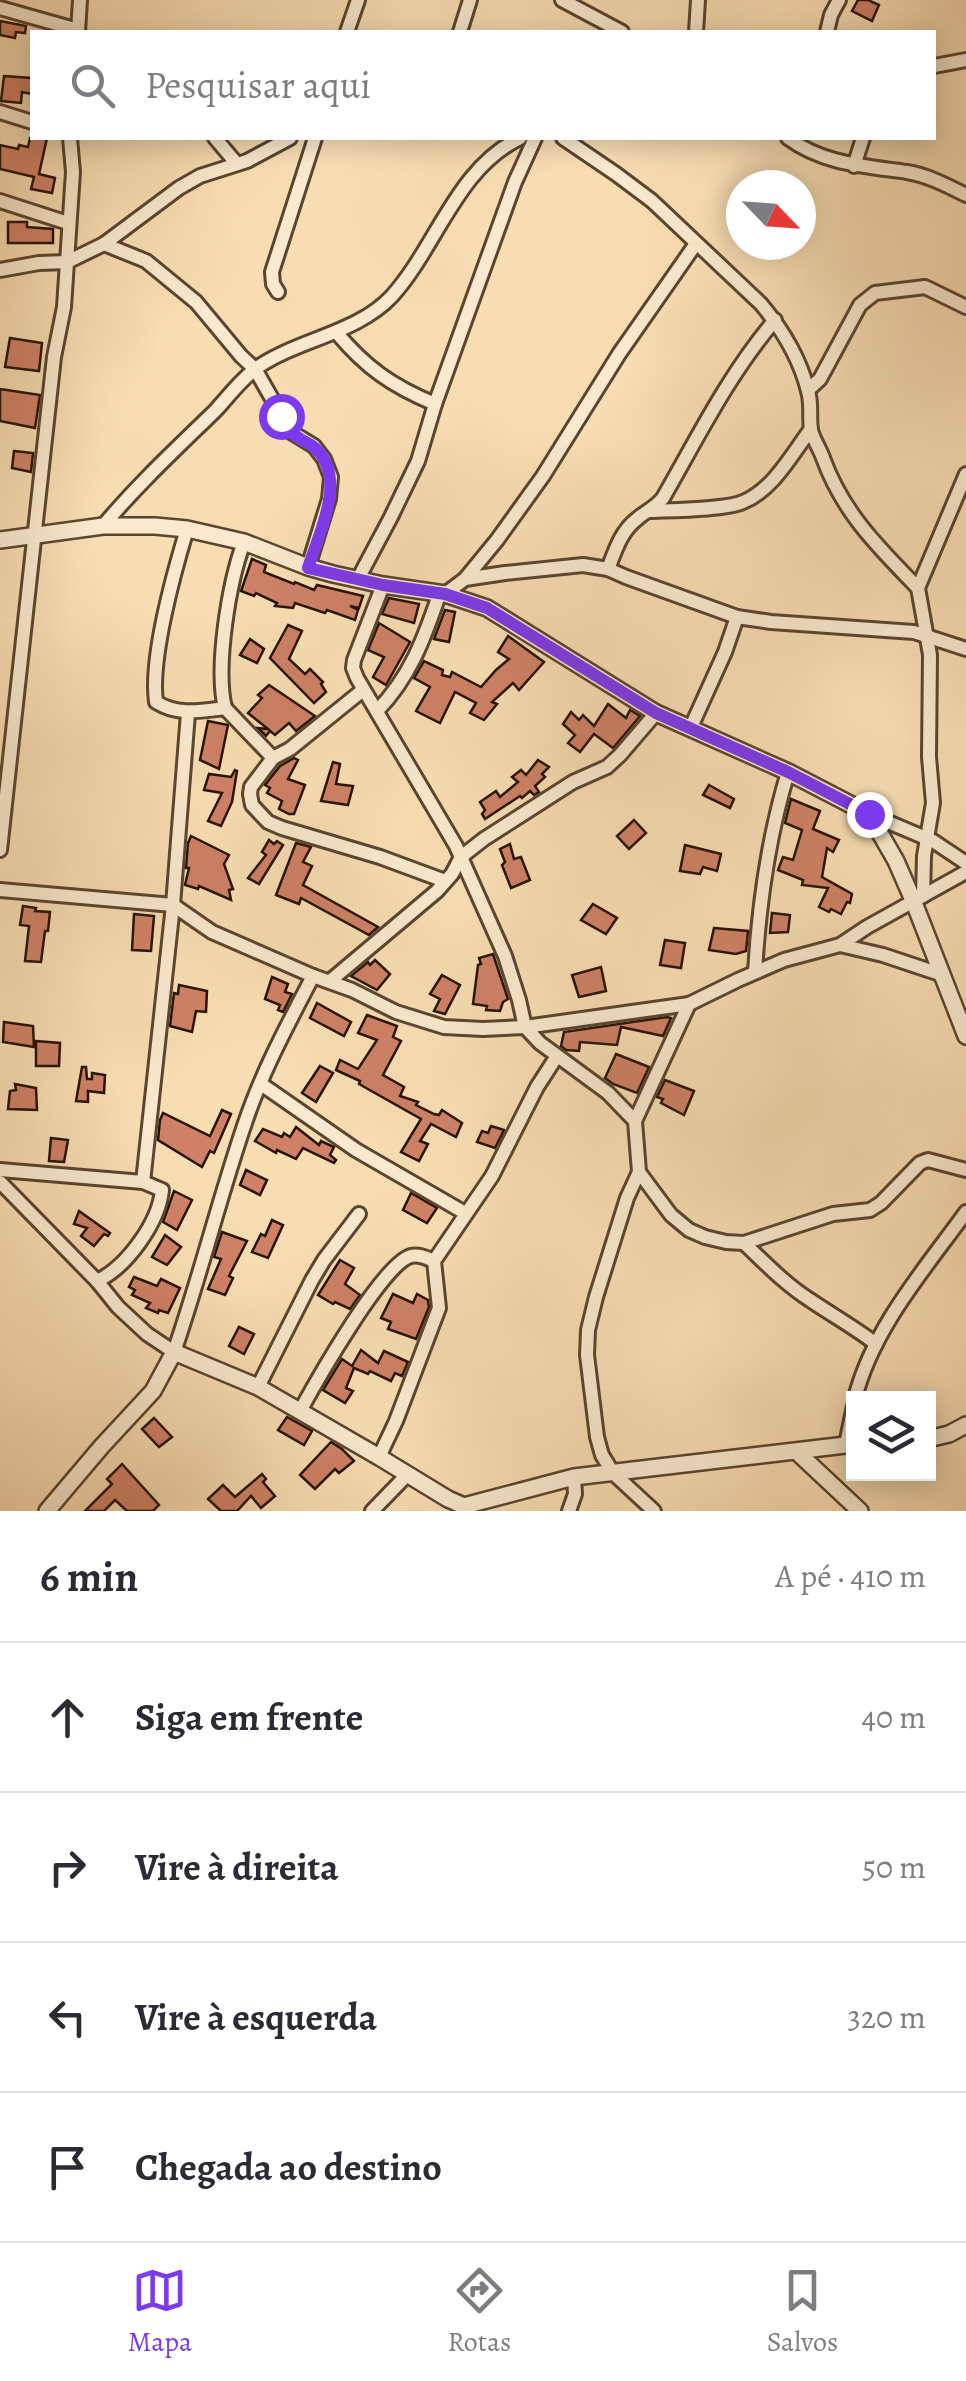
<!DOCTYPE html>
<html lang="pt">
<head>
<meta charset="utf-8">
<style>
	body { margin:0; font-family:Alegreya,serif; background:#f7f7f7; color:#2b2b33 }
	.controls { position:absolute; right:30px; bottom:30px; display:grid; overflow:hidden; border-radius:0px; box-shadow:0 5px 25px #0003 }
	.controls button { width:90px; height:90px; display:grid; place-items:center; padding:0; border:0; border-bottom:2px solid #e1e1e2; background:#fff; color:#2b2b33; font:50px sans-serif }
	.compass { position:absolute; left:726px; top:170px; width:90px; height:90px; border-radius:50%; background:#fff; box-shadow:0 5px 25px #0003; rotate:115deg }
	.stop { position:absolute; width:30px; height:30px; margin:-22px; border:8px solid #7c3aed; border-radius:50%; background:#fff }
	.stop.end { background:#7c3aed; border-color:#fff; box-shadow:0 2px 10px #0008 }
	.list { margin:0; padding:0; list-style:none }
	h2 { display:flex; justify-content:space-between; align-items:center; height:130px; margin:0; padding:0 40px; font-size:42px }
	h2 small { font-size:32px; font-weight:400; color:#7c7c81 }
	.list li { display:grid; grid-template-columns:65px 1fr auto; gap:30px; align-items:center; box-sizing:border-box; height:150px; padding:0 40px; border-top:2px solid #e1e1e2 }
	.list b { display:block; font-size:38px; white-space:nowrap }
	.list em { font-size:32px; font-style:normal; color:#7c7c81 }
	.icon { flex:none; width:55px; height:55px; fill:none; stroke:currentColor; stroke-width:2; stroke-linecap:round; stroke-linejoin:round }
	.map { position:relative; flex:none; width:966px; height:1511px; overflow:hidden }
	.search { position:absolute; background:#fff; box-shadow:0 5px 25px #0003; left:30px; right:30px; top:30px; height:110px; display:flex; align-items:center; gap:25px; box-sizing:border-box; padding:0 35px; border-radius:0px; color:#7c7c81; font-size:38px }
	.sheet { height:730px; background:#fff }
	nav { display:flex; justify-content:space-around; align-items:center; box-sizing:border-box; height:140px; border-top:2px solid #e1e1e2; background:#fff; font-size:28px; color:#7c7c81 }
	nav a { display:grid; justify-items:center; gap:5px }
	nav .on { color:#7c3aed }
	.map>svg:first-child { display:block }
	.building { fill:#ce8166; stroke:#261201; stroke-width:2.5 }
	.lines { fill:none; stroke-linecap:round; stroke-linejoin:round }
	.minor-casing { stroke:#5a452e; stroke-width:18 }
	.tertiary-casing { stroke:#5a452e; stroke-width:20 }
	.minor { stroke:#fae9ce; stroke-width:12 }
	.tertiary { stroke:#fae9ce; stroke-width:15 }
	.route { stroke:#7c3aed; stroke-width:12 }
</style>
</head>
<body>
<div class="map">
<svg width="966" height="1511" viewBox="0 0 966 1511">
	<rect width="100%" height="100%" fill="#f8ddb3"/>
	<filter id="stains"><feTurbulence type="fractalNoise" baseFrequency=".002" numOctaves="4"/><feColorMatrix values="0 0 0 0 .2 0 0 0 0 .09 0 0 0 0 .02 0 0 0 .5 -.17"/></filter>
	<radialGradient id="worn" r=".72"><stop offset=".6" stop-color="#630" stop-opacity="0"/><stop offset="1" stop-color="#630" stop-opacity=".3"/></radialGradient>
	<!-- building -->
	<g class="building">
		<polygon points="858,0 868,0 879,5 872,21 852,11"/>
		<polygon points="0,21 26,26 25,33 16,32 15,38 0,35"/>
		<polygon points="4,76 32,78 32,94 22,92 21,103 1,101"/>
		<polygon points="30,138 47,138 39,174 55,178 52,193 31,189 34,177 0,169 0,145 18,149 19,145 28,147"/>
		<polygon points="8,222 27,222 27,227 53,229 53,243 8,243"/>
		<polygon points="10,338 42,343 39,371 5,367"/>
		<polygon points="0,389 40,395 35,428 0,421"/>
		<polygon points="14,451 33,453 31,472 12,468"/>
		<polygon points="252,559 266,565 264,572 294,584 295,582 314,590 317,585 363,596 359,608 350,606 358,610 355,620 327,610 325,613 295,603 293,608 275,606 277,603 256,593 254,596 241,591"/>
		<polygon points="389,598 419,604 414,623 382,614"/>
		<polygon points="445,610 455,612 449,642 434,639"/>
		<polygon points="379,623 410,642 386,685 373,677 384,657 368,650"/>
		<polygon points="288,625 302,631 289,659 305,674 310,669 323,682 321,684 326,692 314,703 270,658"/>
		<polygon points="508,636 544,662 519,690 513,683 492,702 497,704 484,720 470,713 476,703 455,692 440,723 416,711 430,687 414,678 424,661 443,670 442,675 450,677 452,672 481,687 496,670 509,659 498,652"/>
		<polygon points="250,639 264,649 257,663 240,655"/>
		<polygon points="269,685 315,716 296,731 289,723 275,735 270,731 266,736 258,728 268,729 248,713 262,698 258,695"/>
		<polygon points="608,704 626,718 630,710 640,716 613,748 594,734 580,752 568,743 575,735 563,724 571,712 579,720 583,715 594,726"/>
		<polygon points="208,721 228,725 219,769 200,760"/>
		<polygon points="294,758 298,760 288,779 305,785 294,814 289,814 279,809 282,801 267,793 270,788 265,785 280,766"/>
		<polygon points="538,760 549,767 542,774 545,777 535,786 539,792 534,795 530,791 522,798 520,796 485,819 482,814 485,810 480,802 496,791 500,797 518,782 512,777 521,770 526,775"/>
		<polygon points="333,762 340,764 336,784 353,786 348,805 321,801"/>
		<polygon points="235,770 237,771 232,802 221,826 208,821 222,793 204,790 209,774 231,777"/>
		<polygon points="709,785 734,799 730,808 703,795"/>
		<polygon points="791,799 820,811 813,829 839,840 833,852 827,848 822,877 852,894 850,903 847,902 841,914 831,909 829,912 819,907 828,888 802,885 803,880 778,870 783,857 793,860 802,830 785,823"/>
		<polygon points="634,820 646,833 629,849 617,836"/>
		<polygon points="191,836 229,855 224,864 233,889 229,890 231,900 199,886 198,889 185,885 189,868 186,868 188,843"/>
		<polygon points="269,840 274,844 277,841 283,845 259,884 248,878 266,855 262,852"/>
		<polygon points="296,843 311,847 303,862 312,866 303,885 378,927 369,935 301,898 299,904 276,895"/>
		<polygon points="510,844 514,859 521,857 530,880 511,888 502,865 505,862 500,849"/>
		<polygon points="685,845 721,854 717,871 703,867 700,874 680,871"/>
		<polygon points="593,904 617,918 606,934 581,920"/>
		<polygon points="23,906 36,908 35,911 50,912 48,931 45,931 41,962 25,961 29,926 20,925"/>
		<polygon points="772,913 790,915 788,932 770,933"/>
		<polygon points="134,914 154,916 151,951 132,950"/>
		<polygon points="714,928 748,931 746,951 736,954 709,950"/>
		<polygon points="665,940 685,943 681,968 660,965"/>
		<polygon points="493,954 508,999 503,1002 500,1011 486,1010 487,1006 473,1004 478,965 481,964 479,958"/>
		<polygon points="375,960 390,974 377,990 351,976 368,962 370,965"/>
		<polygon points="601,967 606,991 579,997 572,975"/>
		<polygon points="442,975 460,985 445,1014 434,1011 440,999 430,994"/>
		<polygon points="272,977 288,984 285,992 292,994 283,1012 278,1010 280,1005 265,999"/>
		<polygon points="179,985 207,991 206,1012 196,1011 192,1032 170,1026 174,993 178,994"/>
		<polygon points="317,1003 351,1022 344,1036 310,1018"/>
		<polygon points="367,1015 397,1026 393,1037 401,1041 383,1075 404,1087 400,1096 418,1102 416,1105 434,1114 439,1115 442,1110 462,1123 456,1137 431,1124 420,1141 428,1144 419,1161 401,1152 421,1119 359,1084 360,1081 336,1070 340,1060 358,1069 377,1040 358,1033"/>
		<polygon points="667,1017 671,1018 663,1036 621,1027 617,1045 580,1042 579,1051 566,1050 561,1046 564,1032"/>
		<polygon points="4,1022 33,1026 34,1047 3,1042"/>
		<polygon points="36,1041 60,1043 59,1066 36,1066"/>
		<polygon points="616,1054 649,1067 637,1093 613,1084 605,1078"/>
		<polygon points="320,1066 333,1073 316,1102 302,1093"/>
		<polygon points="82,1067 86,1067 87,1079 92,1079 92,1073 105,1075 104,1093 88,1091 88,1102 76,1101"/>
		<polygon points="665,1080 694,1091 684,1115 661,1103 663,1099 657,1097"/>
		<polygon points="15,1084 36,1088 37,1110 8,1109 10,1091 16,1090"/>
		<polygon points="222,1110 231,1114 214,1153 210,1151 202,1167 158,1140 160,1120 163,1113 210,1136"/>
		<polygon points="491,1126 504,1130 495,1148 477,1142 482,1131 488,1133"/>
		<polygon points="296,1127 319,1145 321,1141 334,1147 330,1155 336,1160 334,1163 303,1148 296,1159 277,1150 276,1153 255,1141 263,1129 282,1137 284,1133 290,1137"/>
		<polygon points="51,1138 68,1140 64,1162 49,1161"/>
		<polygon points="246,1170 267,1180 260,1195 240,1185"/>
		<polygon points="174,1191 192,1200 177,1230 163,1222"/>
		<polygon points="411,1193 437,1208 427,1223 403,1210"/>
		<polygon points="79,1211 110,1233 108,1236 104,1234 94,1246 81,1236 87,1228 74,1224"/>
		<polygon points="272,1220 283,1225 268,1258 252,1252 261,1234 265,1236"/>
		<polygon points="222,1232 247,1241 229,1276 233,1278 225,1295 208,1289 221,1259 214,1257"/>
		<polygon points="165,1235 181,1247 167,1265 152,1257"/>
		<polygon points="340,1260 354,1268 345,1284 360,1295 350,1309 335,1302 333,1304 318,1295"/>
		<polygon points="134,1277 157,1286 161,1279 180,1288 168,1313 159,1310 158,1313 146,1308 150,1303 132,1295 135,1290 129,1287"/>
		<polygon points="393,1294 413,1303 417,1294 428,1300 429,1307 416,1339 388,1329 391,1322 381,1318"/>
		<polygon points="239,1327 254,1334 244,1354 229,1346"/>
		<polygon points="361,1350 378,1363 384,1351 408,1362 402,1376 395,1373 391,1381 370,1371 368,1374 354,1368 346,1388 353,1391 345,1403 323,1390 342,1359 352,1366"/>
		<polygon points="287,1417 312,1431 304,1445 278,1430"/>
		<polygon points="154,1418 172,1437 159,1447 142,1429"/>
		<polygon points="331,1442 342,1449 354,1461 339,1473 335,1469 315,1489 300,1475"/>
		<polygon points="122,1464 159,1505 153,1511 127,1511 115,1500 104,1511 85,1511 112,1484 107,1479"/>
		<polygon points="262,1474 266,1479 263,1482 275,1496 261,1508 251,1496 237,1511 221,1511 208,1499 223,1485 235,1497"/>
	</g>
	<g class="lines">
		<!-- minor casing -->
		<g class="minor-casing">
			<g id="minor">
				<polyline points="562,0 622,32"/>
				<polyline points="0,8 78,30"/>
				<polyline points="78,32 80,0"/>
				<polyline points="347,32 358,0"/>
				<polyline points="460,32 470,0"/>
				<polyline points="696,32 698,0"/>
				<polyline points="827,32 831,15 839,0"/>
				<polyline points="934,66 966,60"/>
				<polyline points="0,112 32,122"/>
				<polyline points="215,138 237,164"/>
				<path d="M563,138l53,36 36,27 109,103c21,25 39,55 47,87 4,13 1,26 3,39 2,9 9,19 12,28 20,55 55,89 95,130"/>
				<path d="M788,138c35,26 77,28 119,34 20,3 41,14 59,23"/>
				<polyline points="854,166 863,138"/>
				<polyline points="0,201 68,223"/>
				<polyline points="104,244 146,261 196,302 241,356 255,369 291,432 314,446 324,459 331,477 329,499 308,567"/>
				<polyline points="0,270 39,263 67,262 104,244 179,188 200,176 247,161 290,138"/>
				<polyline points="278,292 273,284 272,272 315,138"/>
				<path d="M336,332c30,36 56,54 99,72"/>
				<polyline points="808,390 820,379 860,305 875,293 925,287 966,307"/>
				<path d="M649,511c22,-1 76,-1 94,-9 30,-12 49,-48 68,-73"/>
				<path d="M103,526c34,-41 74,-78 112,-115 13,-14 27,-33 43,-44 41,-28 100,-34 134,-71 45,-50 64,-127 128,-158"/>
				<path d="M187,529c-13,43 -37,130 -31,173 22,14 45,9 69,6l48,50"/>
				<path d="M608,569c7,-18 13,-38 29,-50 9,-8 18,-11 26,-21 35,-61 66,-124 112,-178"/>
				<polyline points="358,579 391,517 418,461 435,404 515,182 535,138"/>
				<polyline points="465,579 497,540 543,476 619,354 695,245"/>
				<polyline points="383,585 354,660 353,668 357,678 456,846 505,956 519,1000 525,1027 540,1043 608,1093 635,1121"/>
				<polyline points="445,594 465,579 505,573 583,565 608,569 626,577 737,617 771,622 914,632 966,649"/>
				<polyline points="363,690 290,749 273,758 251,787 250,794 252,805 268,822 282,828 380,857 445,881"/>
				<path d="M225,708c-10,-41 4,-126 19,-166"/>
				<path d="M377,711c33,-34 47,-72 62,-116"/>
				<polyline points="691,727 725,652 737,617"/>
				<polyline points="869,814 933,841 966,863"/>
				<polyline points="0,850 54,357 64,307 73,172 70,138"/>
				<polyline points="0,890 173,905 212,932 313,976 352,990 396,1012 444,1027 483,1029 525,1027 689,1004 738,980 784,960 840,945 867,927 966,872"/>
				<polyline points="923,896 924,856 933,803 929,757 930,655 918,588 966,474"/>
				<polyline points="840,945 883,955 943,975"/>
				<path d="M755,972c4,-69 13,-134 33,-200"/>
				<polyline points="330,981 437,891 452,874 461,857 484,839 573,782 607,767 620,755 656,713"/>
				<polyline points="689,1004 635,1121 639,1172 671,1215 689,1230 705,1237 726,1242 744,1243 833,1214 870,1210 881,1203 920,1163 928,1160 966,1170"/>
				<polyline points="261,1084 356,1150 465,1213"/>
				<path d="M0,1170l143,12 19,8c-3,32 -35,77 -65,91"/>
				<polyline points="639,1172 627,1198 596,1297 588,1330 587,1355 597,1437 602,1455 613,1473 654,1511"/>
				<path d="M0,1182l97,99 21,26 29,27 27,18c26,-75 45,-153 71,-229 17,-51 43,-99 68,-147"/>
				<polyline points="143,1182 173,905 188,713"/>
				<path d="M744,1243c21,20 42,42 66,57 22,15 44,27 66,44"/>
				<polyline points="258,1387 312,1280 324,1260 359,1214"/>
				<path d="M855,1398c18,-70 69,-128 111,-186"/>
				<path d="M300,1411c16,-29 83,-148 111,-155 8,-2 16,2 23,5"/>
				<polyline points="846,1444 854,1406"/>
				<polyline points="379,1457 396,1421 439,1308 434,1261 492,1176 537,1087 557,1056"/>
				<polyline points="372,1511 407,1475"/>
				<polyline points="569,1511 575,1494 574,1477"/>
			</g>
		</g>
		<!-- tertiary casing -->
		<g class="tertiary-casing">
			<g id="tertiary">
				<polyline points="0,540 103,526 155,526 187,529 244,542 308,567 333,574 383,585 445,594 487,608 656,713 788,772 869,814 896,861 913,900 966,1036"/>
				<polyline points="928,1439 949,1434 966,1425"/>
				<polyline points="797,1452 860,1511"/>
				<polyline points="47,1511 102,1446 153,1391 174,1352 258,1387 379,1457 448,1499 464,1506 574,1477 854,1444"/>
			</g>
		</g>
		<!-- minor -->
		<use href="#minor" class="minor"/>
		<!-- tertiary -->
		<use href="#tertiary" class="tertiary"/>
	</g>
	<g class="lines">
		<!-- route -->
		<path class="route" d="M281,416c6,10 11,19 21,24 6,4 8,3 13,8 33,30 4,85 -7,120l75,17 62,9 42,14 169,105 132,59 81,42"/>
	</g>
	<rect width="100%" height="100%" filter="url(#stains)"/>
	<rect width="100%" height="100%" fill="url(#worn)"/>
</svg>
<div class="controls">
<button><svg class="icon" aria-label="layers" viewBox="0 0 24 24"><path d="M12 4l9 5-9 5-9-5zM3 14l9 5 9-5"/></svg></button>
</div>
<svg class="compass" viewBox="-18 -18 36 36"><path d="M0-13l5 13h-10z" fill="#e53935"/><path d="M0 13l5-13h-10z" fill="#7c7c81"/></svg>
<div class="stop" style="left:281px;top:416px"></div>
<div class="stop end" style="left:869px;top:814px"></div>
<div class="search"><svg class="icon" aria-label="search" viewBox="0 0 24 24"><circle cx="10" cy="10" r="6"/><path d="M15 15l6 6"/></svg>Pesquisar aqui</div>
</div>
<section class="sheet">
<h2>6 min<small>A pé · 410 m</small></h2>
<ul class="list">
<li><svg class="icon" aria-label="ahead" viewBox="0 0 24 24"><path d="M12 20V5M6 11l6-6 6 6"/></svg><div><b>Siga em frente</b></div><em>40 m</em></li>
<li><svg class="icon" aria-label="right" viewBox="0 0 24 24"><path d="M7 20v-9h11M14 6l5 5-5 5"/></svg><div><b>Vire à direita</b></div><em>50 m</em></li>
<li><svg class="icon" aria-label="left" viewBox="0 0 24 24"><path d="M17 20v-9H6M10 6l-5 5 5 5"/></svg><div><b>Vire à esquerda</b></div><em>320 m</em></li>
<li><svg class="icon" aria-label="arrive" viewBox="0 0 24 24"><path d="M6 21V4h12l-3 4 3 4H6"/></svg><div><b>Chegada ao destino</b></div></li>
</ul>
</section>
<nav>
<a class="on"><svg class="icon" aria-label="map" viewBox="0 0 24 24"><path d="M3 6l6-2 6 2 6-2v14l-6 2-6-2-6 2zM9 4v14M15 6v14"/></svg>Mapa</a>
<a><svg class="icon" aria-label="directions" viewBox="0 0 24 24"><path d="M12 3l9 9-9 9-9-9zM9 14v-3h6M13 9l2 2-2 2"/></svg>Rotas</a>
<a><svg class="icon" aria-label="saved" viewBox="0 0 24 24"><path d="M7 4h10v16l-5-4-5 4z"/></svg>Salvos</a>
</nav>
</body>
</html>
